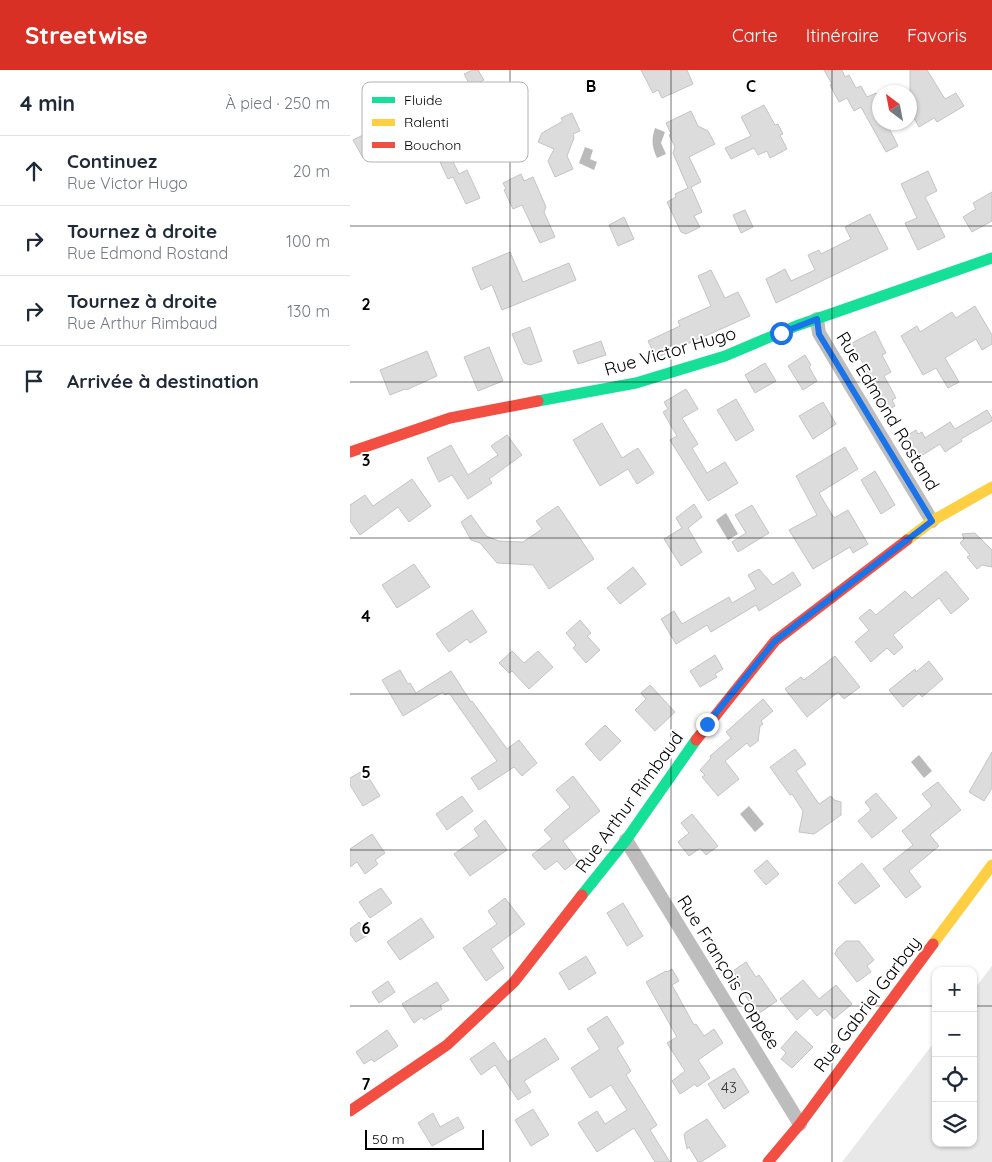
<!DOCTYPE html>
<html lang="fr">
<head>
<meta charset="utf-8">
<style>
	body { margin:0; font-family:Quicksand,sans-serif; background:#f2f2f3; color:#1f2937 }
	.controls { position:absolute; right:15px; bottom:15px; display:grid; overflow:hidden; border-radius:10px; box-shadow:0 1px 4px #0004 }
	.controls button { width:45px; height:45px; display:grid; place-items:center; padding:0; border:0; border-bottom:1px solid #e0e1e3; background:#fff; color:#1f2937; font:25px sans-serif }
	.compass { position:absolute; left:522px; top:15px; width:45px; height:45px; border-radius:50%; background:#fff; box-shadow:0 1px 4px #0004; rotate:328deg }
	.scale { position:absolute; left:15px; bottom:12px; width:119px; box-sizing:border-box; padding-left:5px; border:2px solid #000; border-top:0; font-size:14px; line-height:18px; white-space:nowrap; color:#000; -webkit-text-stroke:4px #fff; paint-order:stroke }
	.stop { position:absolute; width:15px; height:15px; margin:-11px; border:4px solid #1a73e8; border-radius:50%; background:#fff }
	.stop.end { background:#1a73e8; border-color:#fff; box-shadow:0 1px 5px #0008 }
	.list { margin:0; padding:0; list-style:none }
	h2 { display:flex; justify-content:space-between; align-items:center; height:65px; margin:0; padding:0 20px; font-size:21px }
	h2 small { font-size:16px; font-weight:400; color:#747a83 }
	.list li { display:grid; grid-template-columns:32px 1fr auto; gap:15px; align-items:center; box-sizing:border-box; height:70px; padding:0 20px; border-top:1px solid #e0e1e3 }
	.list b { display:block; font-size:19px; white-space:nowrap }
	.list p { margin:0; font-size:16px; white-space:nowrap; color:#747a83 }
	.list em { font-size:16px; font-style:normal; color:#747a83 }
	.icon { flex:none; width:28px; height:28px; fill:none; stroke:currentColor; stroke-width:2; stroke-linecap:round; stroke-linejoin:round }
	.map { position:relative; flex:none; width:642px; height:1092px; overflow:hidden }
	header { display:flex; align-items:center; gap:30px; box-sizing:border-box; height:70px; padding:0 25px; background:#d93025; color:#fff }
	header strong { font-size:24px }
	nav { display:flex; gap:28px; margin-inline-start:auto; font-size:18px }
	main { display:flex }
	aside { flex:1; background:#fff }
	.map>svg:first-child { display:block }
	.green { fill:#e8e8e8 }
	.water { fill:#bababa }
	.building { fill:#dcdcdc; stroke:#c4c4c4 }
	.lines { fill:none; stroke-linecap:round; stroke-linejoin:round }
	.street { stroke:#bdbdbd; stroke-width:14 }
	.fast { stroke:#16e098; stroke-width:11 }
	.slow { stroke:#ffcf43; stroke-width:11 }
	.jam { stroke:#f24e42; stroke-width:11 }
	.route { stroke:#1a73e8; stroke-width:6 }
	.grid { fill:none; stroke:#000; stroke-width:1; stroke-opacity:0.55 }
	.labels { text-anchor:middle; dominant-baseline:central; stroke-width:4; stroke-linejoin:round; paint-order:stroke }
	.number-label { font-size:15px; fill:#373737 }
	.street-label { font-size:18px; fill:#000; stroke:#fff }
	.key { fill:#fff; stroke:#b2b2b2; stroke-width:1 }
	.key-label { font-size:14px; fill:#000 }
	.grid-label { font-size:16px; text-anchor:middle; font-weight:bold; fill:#000; stroke:#fff; stroke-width:4; stroke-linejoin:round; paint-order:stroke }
</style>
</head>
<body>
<header>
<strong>Streetwise</strong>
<nav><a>Carte</a><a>Itinéraire</a><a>Favoris</a></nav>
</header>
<main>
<aside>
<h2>4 min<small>À pied · 250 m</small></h2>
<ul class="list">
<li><svg class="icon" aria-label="ahead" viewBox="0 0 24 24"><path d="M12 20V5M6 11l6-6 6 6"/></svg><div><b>Continuez</b><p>Rue Victor Hugo</p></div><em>20 m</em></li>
<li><svg class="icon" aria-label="right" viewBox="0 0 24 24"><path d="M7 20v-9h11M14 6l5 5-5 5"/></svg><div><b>Tournez à droite</b><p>Rue Edmond Rostand</p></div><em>100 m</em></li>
<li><svg class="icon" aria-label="right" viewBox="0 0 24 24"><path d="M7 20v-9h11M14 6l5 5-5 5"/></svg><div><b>Tournez à droite</b><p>Rue Arthur Rimbaud</p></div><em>130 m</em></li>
<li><svg class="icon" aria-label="arrive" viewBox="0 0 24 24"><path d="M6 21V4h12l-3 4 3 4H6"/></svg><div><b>Arrivée à destination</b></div></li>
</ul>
</aside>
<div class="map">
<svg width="642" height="1092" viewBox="0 0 642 1092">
	<rect width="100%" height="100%" fill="#fff"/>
	<!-- green -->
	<polygon class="green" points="642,896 642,1092 492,1092 586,970 586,1073 623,1073 623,921"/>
	<!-- water -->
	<g class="water">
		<path d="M305,58l10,4 -4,11 5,11 -9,4c-5,-11 -6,-18 -2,-30z"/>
		<polygon points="235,77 243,80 240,89 247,92 244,100 229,93"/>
		<polygon points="376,443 388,464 378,470 366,450"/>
		<polygon points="569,685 582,701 574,708 561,692"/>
		<polygon points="399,736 414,754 405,762 390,744"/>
	</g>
	<!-- building -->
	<g class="building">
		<polygon points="123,0 128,0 134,10 121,17 114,4"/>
		<polygon points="291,0 337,0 343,14 312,28 308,20 303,23"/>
		<polygon points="474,0 492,0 495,7 499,5 506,18 511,16 517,27 526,23 530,30 530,52 536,52 548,76 536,82 511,37 504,41 497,28 489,32 480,15 482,14"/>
		<polygon points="560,0 577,0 595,29 606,23 614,36 587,52 584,48 569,57 560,41"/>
		<polygon points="414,35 425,55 428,54 433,64 430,65 437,79 420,88 417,81 408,85 404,78 381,89 375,78 401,66 391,47"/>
		<polygon points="341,41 348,56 358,61 365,74 339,87 351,112 341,117 352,142 344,146 350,157 336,164 331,162 317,132 326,127 325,124 338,118 323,83 325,77 319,65 321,64 316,53"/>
		<polygon points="222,43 230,61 223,64 224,68 217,86 223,99 205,107 198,91 204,79 188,72 192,63 213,51 211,48"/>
		<polygon points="94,53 101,67 93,71 109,104 117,100 130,128 116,134 103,107 98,109 79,69 83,68 79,59"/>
		<polygon points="17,63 26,79 12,86 3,70"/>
		<polygon points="578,101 587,121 575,127 595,167 568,180 555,153 567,148 551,114"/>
		<polygon points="171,104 174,111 183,107 196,137 194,142 205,167 190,173 172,135 163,139 154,120 156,119 153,113"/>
		<polygon points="642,122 642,151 622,162 613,147 626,139 623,133"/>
		<polygon points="395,140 403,157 391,163 383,145"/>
		<polygon points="520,144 538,179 426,233 416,209 435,199 441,211 465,200 458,185 469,180 471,184 501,169 495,157"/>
		<polygon points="274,147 284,169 268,176 259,155"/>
		<polygon points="160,182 173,212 219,193 226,210 152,240 142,215 131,220 122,198"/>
		<polygon points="361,200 375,228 388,222 400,246 306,288 298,271 330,256 328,251 361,236 348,206"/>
		<polygon points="625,236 642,265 642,274 632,280 626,269 595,288 609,312 598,318 586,298 573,305 551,266 567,256 570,262 602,242 606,248"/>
		<polygon points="180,257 192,291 180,295 174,293 162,264"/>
		<polygon points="525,261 536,283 532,285 541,302 534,306 546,328 542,330 545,336 534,342 518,314 523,312 502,273"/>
		<polygon points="251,271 256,285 228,294 223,281"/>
		<polygon points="139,277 153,311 128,321 114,287"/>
		<polygon points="77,281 87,306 56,320 55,319 40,325 30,300"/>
		<polygon points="455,285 461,295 459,297 467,311 453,320 438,296"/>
		<polygon points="415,293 426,311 405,323 395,305"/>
		<polygon points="336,319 348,339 332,348 348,374 342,378 357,403 375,392 388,413 358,431 320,370 327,366 313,342 318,339 314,332"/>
		<polygon points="386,329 404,360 386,371 367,340"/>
		<polygon points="473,332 486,354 463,369 449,346"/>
		<polygon points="637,340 642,348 642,351 611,369 612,371 595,382 590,374 568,388 555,367 566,360 568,364 572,362 575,368 600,352 605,359"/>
		<polygon points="252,353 272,388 288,378 304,403 287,414 278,399 250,416 223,370"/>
		<polygon points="157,365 172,385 139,409 142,413 118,429 102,405 89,412 77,388 101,375 118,405 148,385 141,376"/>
		<polygon points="495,377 508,399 469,423 484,448 498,440 518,474 503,483 500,477 463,499 439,460 467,445 446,406"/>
		<polygon points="525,401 545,435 531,444 511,410"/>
		<polygon points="62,409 81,436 59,452 48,437 10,465 0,451 0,435 15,425 23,436"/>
		<polygon points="344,434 352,447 338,458 352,482 331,496 314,469 332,458 326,448"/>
		<polygon points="402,435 419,463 388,482 382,472 396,463 385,445"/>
		<polygon points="208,436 244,489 199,519 183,495 147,493 130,473 121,470 111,452 121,445 136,466 149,471 173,472 192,459 186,451"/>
		<polygon points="625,463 642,480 642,497 632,495 627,499 617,487 620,485 610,473 614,469 612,464"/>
		<polygon points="64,494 80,517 47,538 32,515"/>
		<polygon points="283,497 296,514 270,534 257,518"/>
		<polygon points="409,499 423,515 443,502 451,515 409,541 406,535 361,562 357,555 326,574 311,549 324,541 332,554 379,527 382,533 406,519 398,505"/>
		<polygon points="596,501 619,529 601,544 589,528 543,565 553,577 544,585 537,578 521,592 505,572 519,560 509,548 520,539 526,545 555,521 562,528"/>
		<polygon points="122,540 137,562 120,573 117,569 99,582 86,564"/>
		<polygon points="230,550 241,563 237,566 250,580 236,593 223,578 226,575 216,563"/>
		<polygon points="162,581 174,593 188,581 203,597 179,619 162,601 159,603 149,593"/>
		<polygon points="365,585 373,599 365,604 367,607 350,617 340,601"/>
		<polygon points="485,586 510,617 494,629 488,622 457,647 435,619 451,607 454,610"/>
		<polygon points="579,591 593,609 572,627 569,623 553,637 539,620 565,599 566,602"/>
		<polygon points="50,600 58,614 60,613 66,623 101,601 121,632 122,631 157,679 169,670 187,693 172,706 164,697 129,720 121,708 147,691 99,623 95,625 93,622 53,646 32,610"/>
		<polygon points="300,615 325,642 305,661 285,640 296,629 291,623"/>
		<polygon points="413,629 423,641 411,651 413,654 410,656 408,671 400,677 397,673 375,691 389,709 368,726 352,707 355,705 350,700 361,688 360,686 381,668 376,662"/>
		<polygon points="255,655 271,671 250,691 235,674"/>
		<polygon points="445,679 456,694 446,701 469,734 481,726 484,730 491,732 491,745 464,764 449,762 453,741 442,724 440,725 420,697"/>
		<polygon points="642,682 642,718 634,731 619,722"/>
		<polygon points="14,700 30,726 13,736 0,715 0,708"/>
		<polygon points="223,706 250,741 213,771 227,790 215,800 207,791 195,800 182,785 202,769 194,760 220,737 206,720"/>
		<polygon points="588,712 611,740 580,765 589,776 559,801 571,817 556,828 533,799 563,775 552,761 582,736 572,724"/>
		<polygon points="526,723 547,748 522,768 508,751 521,740 515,732"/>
		<polygon points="112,726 123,741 97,760 86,744"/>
		<polygon points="342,744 368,776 356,785 350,778 339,786 328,772 339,763 331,753"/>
		<polygon points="135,750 157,780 120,806 104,784 129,766 124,759"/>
		<polygon points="22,764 35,783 25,790 28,794 15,804 7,792 0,797 0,779"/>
		<polygon points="417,790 429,804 416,815 404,801"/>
		<polygon points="512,793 530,816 505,834 488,813"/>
		<polygon points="31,818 42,833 20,848 9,832"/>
		<polygon points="155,828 175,854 141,879 154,898 136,911 113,878 147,854 138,841"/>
		<polygon points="273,833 293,866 277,876 257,843"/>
		<polygon points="71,848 84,867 50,890 37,872"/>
		<polygon points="9,852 16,861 16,866 6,872 0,864 0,859"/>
		<polygon points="496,871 509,871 524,890 517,896 521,902 507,912 485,884 487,879"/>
		<polygon points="236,886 246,903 219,920 209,903"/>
		<polygon points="396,892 406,907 409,905 427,931 408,944 390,918 393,915 383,901"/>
		<polygon points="322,899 329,911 322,915 344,955 346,954 354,966 364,959 373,973 348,990 360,1008 347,1017 345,1014 330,1024 322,1011 335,1001 317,973 327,967 296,912 316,901 317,902"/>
		<polygon points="453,910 469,929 486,915 502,934 484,949 475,939 467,946 460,938 447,950 430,929"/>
		<polygon points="38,911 45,922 29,933 22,922"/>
		<polygon points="87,912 99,930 90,935 92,939 74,950 72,947 64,953 52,934"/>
		<polygon points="257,946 274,973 267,978 281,1001 276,1005 307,1055 300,1060 320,1092 305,1092 284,1058 247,1082 228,1053 247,1041 255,1054 277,1040 261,1015 240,1028 221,998 250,979 237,959"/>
		<polygon points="37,960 48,976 24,992 22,989 14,994 6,982"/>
		<polygon points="446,961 463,977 442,998 431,989 436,983 431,978"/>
		<polygon points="195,968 209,989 174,1011 181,1022 168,1030 145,995 131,1005 120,989 144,972 158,992"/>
		<polygon points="384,998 399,1022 374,1039 358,1014"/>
		<polygon points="183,1039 199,1065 181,1076 165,1050"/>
		<polygon points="83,1043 90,1057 108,1047 114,1058 82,1076 68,1053"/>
		<polygon points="357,1049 376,1076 351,1092 348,1092 339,1077 337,1079 334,1065 336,1062"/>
	</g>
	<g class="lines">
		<!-- street -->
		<g class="street">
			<polyline points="467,249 469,263 582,451"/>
			<polyline points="276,770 450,1054"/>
		</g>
		<!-- fast -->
		<g class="fast">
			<polyline points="188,331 286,313 375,286 446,256 642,188"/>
			<polyline points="232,825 276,770 346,670"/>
		</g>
		<!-- slow -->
		<g class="slow">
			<polyline points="557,470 582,451 642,417"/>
			<polyline points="583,874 642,795"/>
		</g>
		<!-- jam -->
		<g class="jam">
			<polyline points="0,382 100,348 188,331"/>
			<polyline points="346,670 425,571 557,470"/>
			<polyline points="0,1041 97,975 164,912 232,825"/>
			<polyline points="418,1092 450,1054 583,874"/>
		</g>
	</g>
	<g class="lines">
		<!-- route -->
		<polyline class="route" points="357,654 425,571 582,451 469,264 467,249 431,263"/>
	</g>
	<!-- grid -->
	<path class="grid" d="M160,0v1092M321,0v1092M482,0v1092M0,156h642M0,312h642M0,468h642M0,624h642M0,780h642M0,936h586M623,936h19"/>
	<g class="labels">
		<!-- number labels -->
		<g class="number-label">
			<text x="379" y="1017">43</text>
		</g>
		<!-- street labels -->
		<g class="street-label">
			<text transform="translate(320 281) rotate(-16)">Rue Victor Hugo</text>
			<text transform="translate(538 341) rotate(59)">Rue Edmond Rostand</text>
			<text transform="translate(279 732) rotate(-54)">Rue Arthur Rimbaud</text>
			<text transform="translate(379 902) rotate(58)">Rue François Coppée</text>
			<text transform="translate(517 934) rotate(-53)">Rue Gabriel Garbay</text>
		</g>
	</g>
	<!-- legend -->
	<rect x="12" y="12" width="166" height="80" rx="8" class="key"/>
	<rect x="22" y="27" width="23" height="6" fill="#16e098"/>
	<rect x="22" y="49" width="23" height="7" fill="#ffcf43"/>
	<rect x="22" y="72" width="23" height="6" fill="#f24e42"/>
	<g class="key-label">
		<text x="54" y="35">Fluide</text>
		<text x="54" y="57">Ralenti</text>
		<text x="54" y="80">Bouchon</text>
	</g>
	<g class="grid-label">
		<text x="241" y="22">B</text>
		<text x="401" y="22">C</text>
		<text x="16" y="240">2</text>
		<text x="16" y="396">3</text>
		<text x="16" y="552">4</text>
		<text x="16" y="708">5</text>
		<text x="16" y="864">6</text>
		<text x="16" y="1020">7</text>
	</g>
</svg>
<div class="controls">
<button>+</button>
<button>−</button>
<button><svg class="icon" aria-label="locate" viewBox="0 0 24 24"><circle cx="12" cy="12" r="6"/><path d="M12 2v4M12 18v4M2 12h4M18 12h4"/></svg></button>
<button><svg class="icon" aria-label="layers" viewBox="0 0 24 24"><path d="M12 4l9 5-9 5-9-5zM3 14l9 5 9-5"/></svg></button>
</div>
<svg class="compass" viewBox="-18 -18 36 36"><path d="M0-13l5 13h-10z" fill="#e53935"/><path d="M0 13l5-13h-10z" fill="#747a83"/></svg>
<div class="scale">50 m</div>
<div class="stop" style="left:431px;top:263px"></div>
<div class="stop end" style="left:357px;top:654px"></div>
</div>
</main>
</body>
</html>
